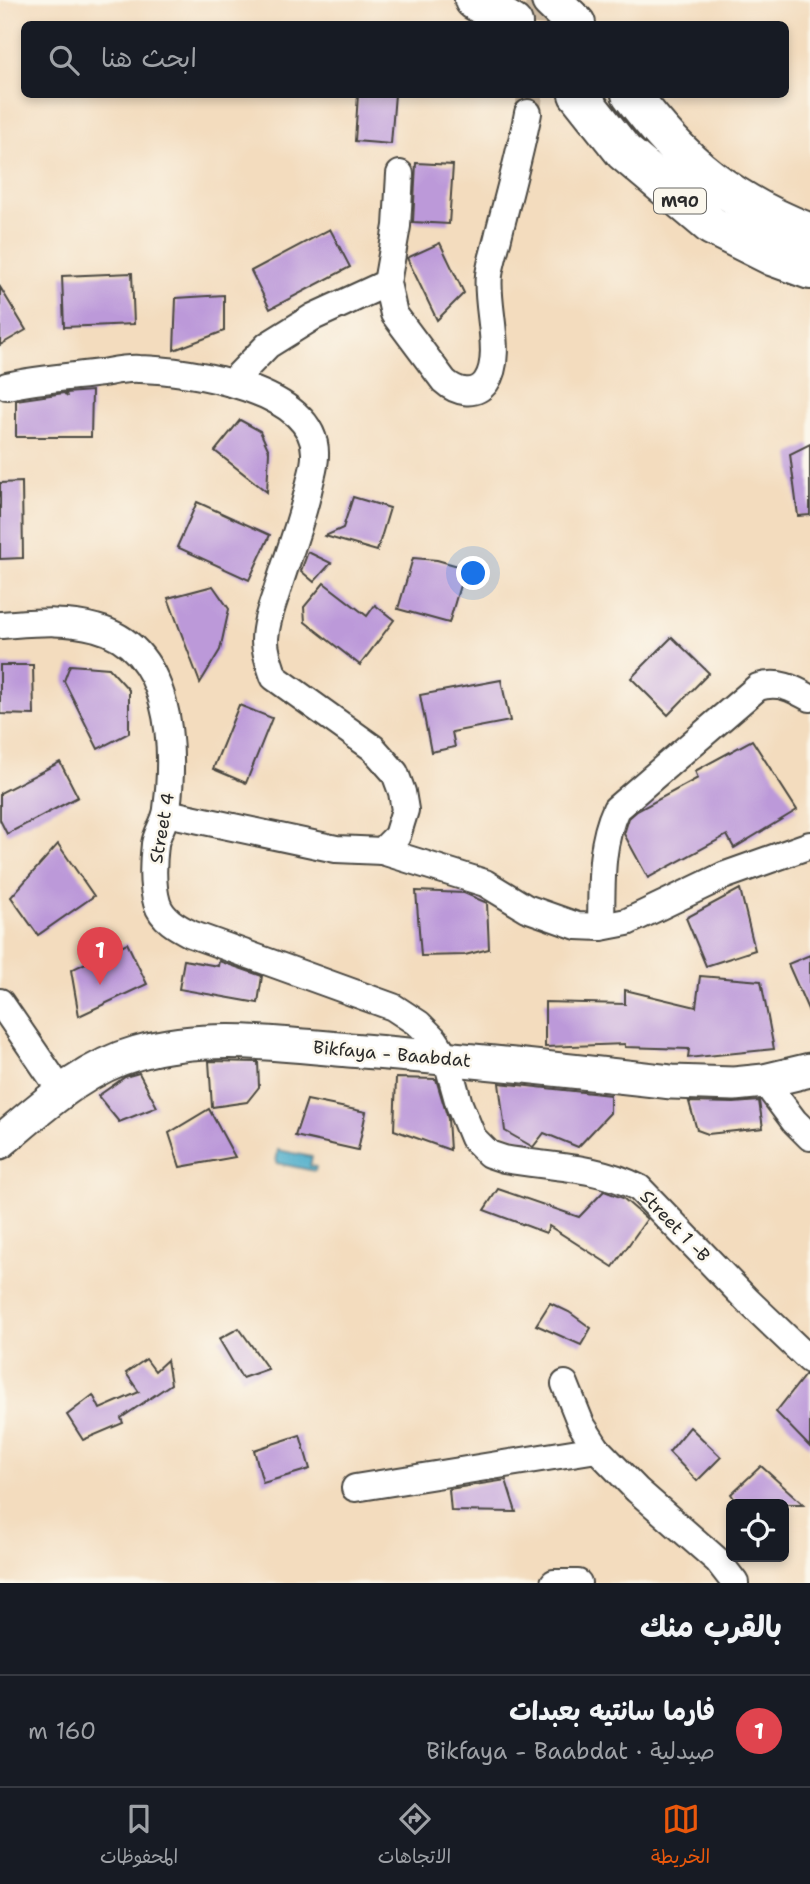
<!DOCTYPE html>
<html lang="ar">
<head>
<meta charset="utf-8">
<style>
	body { margin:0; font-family:"Shantell Sans","Playpen Sans Arabic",sans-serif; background:#242831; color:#f1f3f6; direction:rtl }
	.controls { position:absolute; right:21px; bottom:21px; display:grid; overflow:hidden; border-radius:10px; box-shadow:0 4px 10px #0003 }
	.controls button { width:63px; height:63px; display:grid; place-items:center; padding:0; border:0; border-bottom:2px solid #363941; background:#171b24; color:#f1f3f6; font:35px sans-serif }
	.you { position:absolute; left:474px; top:574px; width:24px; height:24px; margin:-18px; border:5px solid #fff; border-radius:50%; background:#1a73e8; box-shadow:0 0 0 10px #1a73e833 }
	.badge { display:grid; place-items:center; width:46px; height:46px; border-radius:50%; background:#ea580c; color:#fff; font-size:23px; font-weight:700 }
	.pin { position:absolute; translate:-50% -58px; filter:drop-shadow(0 2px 4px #0008) }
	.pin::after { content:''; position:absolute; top:37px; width:24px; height:21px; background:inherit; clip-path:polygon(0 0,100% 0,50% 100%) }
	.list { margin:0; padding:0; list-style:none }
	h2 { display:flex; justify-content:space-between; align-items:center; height:91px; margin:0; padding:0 28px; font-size:30px }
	h2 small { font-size:23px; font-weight:400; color:#9ea1a6 }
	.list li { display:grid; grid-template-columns:46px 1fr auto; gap:21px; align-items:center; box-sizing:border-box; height:112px; padding:0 28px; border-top:2px solid #363941 }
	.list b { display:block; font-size:26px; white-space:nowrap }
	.list p { margin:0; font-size:23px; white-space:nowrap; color:#9ea1a6 }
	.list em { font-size:23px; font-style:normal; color:#9ea1a6 }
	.icon { flex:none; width:38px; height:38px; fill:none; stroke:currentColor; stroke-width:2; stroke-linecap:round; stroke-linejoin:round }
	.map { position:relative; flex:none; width:810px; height:1583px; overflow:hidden; direction:ltr }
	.search { position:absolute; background:#171b24; box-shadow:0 4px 10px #0003; left:21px; right:21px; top:21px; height:77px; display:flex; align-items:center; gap:18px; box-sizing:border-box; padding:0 24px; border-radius:10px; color:#9ea1a6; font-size:26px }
	.sheet { height:203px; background:#171b24 }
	nav { display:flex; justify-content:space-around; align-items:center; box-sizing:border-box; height:98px; border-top:2px solid #363941; background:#171b24; font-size:19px; color:#9ea1a6 }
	nav a { display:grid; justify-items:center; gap:4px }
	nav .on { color:#ea580c }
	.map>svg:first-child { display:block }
	.water { fill:#4aabc9; stroke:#3a6b7a; stroke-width:2 }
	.building { fill:#bc99d9 }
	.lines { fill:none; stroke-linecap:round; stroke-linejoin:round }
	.minor-tunnel { stroke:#cbb9a1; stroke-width:26; stroke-dasharray:26 13; stroke-linecap:butt }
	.minor-casing { stroke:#494641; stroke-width:30 }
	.major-casing { stroke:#494641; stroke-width:37 }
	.highway-casing { stroke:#494641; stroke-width:42 }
	.minor { stroke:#fff; stroke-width:26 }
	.major { stroke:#fff; stroke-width:33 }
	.highway { stroke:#fff; stroke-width:38 }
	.labels { text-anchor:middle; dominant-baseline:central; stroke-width:5; stroke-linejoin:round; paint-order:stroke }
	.shield { fill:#fbf7ec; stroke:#696865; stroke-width:2 }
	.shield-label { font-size:16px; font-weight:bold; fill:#2b2b2b }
	.street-label { font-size:18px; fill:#2b2b2b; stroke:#fbf7ec }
</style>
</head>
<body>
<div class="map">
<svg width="810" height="1583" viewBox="0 0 810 1583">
	<rect width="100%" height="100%" fill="#fbf7ec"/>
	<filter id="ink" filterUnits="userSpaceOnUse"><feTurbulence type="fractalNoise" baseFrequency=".0143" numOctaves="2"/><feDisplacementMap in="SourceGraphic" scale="14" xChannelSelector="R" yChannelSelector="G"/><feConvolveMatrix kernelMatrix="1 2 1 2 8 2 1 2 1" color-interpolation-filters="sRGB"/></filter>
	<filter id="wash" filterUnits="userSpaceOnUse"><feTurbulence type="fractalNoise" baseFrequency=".00686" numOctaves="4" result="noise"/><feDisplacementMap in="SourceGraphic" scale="28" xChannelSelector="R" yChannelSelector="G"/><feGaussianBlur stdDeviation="1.57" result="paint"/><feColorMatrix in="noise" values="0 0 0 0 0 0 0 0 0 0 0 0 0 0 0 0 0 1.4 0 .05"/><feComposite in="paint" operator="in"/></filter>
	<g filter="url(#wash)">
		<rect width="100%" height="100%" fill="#f3dcbe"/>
		<!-- water -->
		<polygon class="water" points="278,1150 312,1157 310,1166 316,1167 315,1171 276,1163"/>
		<g id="blocks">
			<!-- building -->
			<g class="building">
				<polygon points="358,94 395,94 391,144 355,141"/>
				<polygon points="416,163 453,165 449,224 413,222"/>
				<polygon points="330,229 350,267 270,309 251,271"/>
				<polygon points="440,243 464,293 437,320 407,258"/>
				<polygon points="132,273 134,324 64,327 62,276"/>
				<polygon points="0,287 26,330 0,345"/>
				<polygon points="224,295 224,331 174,350 176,298"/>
				<polygon points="92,391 91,437 16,437 16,400 64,393 67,397 66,393"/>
				<polygon points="240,420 260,431 269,451 267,492 215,451"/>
				<polygon points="810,444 810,515 798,516 790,454"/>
				<polygon points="22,482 23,558 0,559 0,483"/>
				<polygon points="353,497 390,508 377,551 325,536 343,528"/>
				<polygon points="197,502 270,535 249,580 177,547"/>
				<polygon points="308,552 331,563 314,582 301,571"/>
				<polygon points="413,558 437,560 465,568 449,623 398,609"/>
				<polygon points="324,583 367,616 375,605 394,620 360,665 305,622 304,607"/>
				<polygon points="213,586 229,609 220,650 200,683 168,598"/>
				<polygon points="672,637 709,673 668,715 631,678"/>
				<polygon points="0,665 33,665 34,715 0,714"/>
				<polygon points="70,665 109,668 129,690 129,733 98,749 64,681"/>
				<polygon points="501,680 510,721 452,732 455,747 431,752 420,695"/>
				<polygon points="239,705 272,718 246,783 213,769"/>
				<polygon points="752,740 797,810 734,848 727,835 648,878 624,834 629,818 637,811 698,778 695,771"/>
				<polygon points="60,762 78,797 7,834 0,820 0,793"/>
				<polygon points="58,844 94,896 38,935 11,897"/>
				<polygon points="740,889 755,950 706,966 686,918"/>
				<polygon points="416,891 464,893 487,903 489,949 465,955 421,956"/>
				<polygon points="127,943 147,984 79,1016 71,970"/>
				<polygon points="810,955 810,1014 788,964"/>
				<polygon points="184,960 218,966 219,961 262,976 258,1003 179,989"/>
				<polygon points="700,976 761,981 774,1049 688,1058 689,1049 625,1047 625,1044 545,1047 545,1002 625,1004 625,990 696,1007"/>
				<polygon points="209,1061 258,1062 259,1087 247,1102 212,1107"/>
				<polygon points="139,1073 157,1107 119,1122 98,1096 125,1077"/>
				<polygon points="396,1078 436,1079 448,1119 450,1150 394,1130"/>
				<polygon points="499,1083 610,1095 610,1113 578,1147 544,1133 533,1147 505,1131"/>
				<polygon points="307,1100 366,1112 358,1150 295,1136"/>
				<polygon points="759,1101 763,1128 708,1134 697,1130 689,1102 734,1103"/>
				<polygon points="209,1109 235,1157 180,1167 169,1133"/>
				<polygon points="498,1189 579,1217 604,1191 623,1198 647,1219 613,1267 549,1226 546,1233 484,1210"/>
				<polygon points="550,1303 569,1312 591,1328 581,1345 536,1325"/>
				<polygon points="239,1328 268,1369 242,1378 219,1339"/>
				<polygon points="146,1359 155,1371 167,1360 171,1384 121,1418 123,1423 83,1440 67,1415 93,1395 100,1409 139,1392 126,1373"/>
				<polygon points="805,1375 810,1375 810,1447 776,1412"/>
				<polygon points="690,1427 721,1457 697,1481 669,1452"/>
				<polygon points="300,1435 310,1469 263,1483 254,1450"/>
				<polygon points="761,1466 803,1504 738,1504 731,1494"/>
				<polygon points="506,1480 516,1512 451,1511 449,1489"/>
			</g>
		</g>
	</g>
	<g filter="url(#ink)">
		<use href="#blocks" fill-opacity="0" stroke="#494641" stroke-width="2"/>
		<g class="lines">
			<!-- minor-tunnel -->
			<g class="minor-tunnel">
				<polyline points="536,24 539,0"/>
				<polyline points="528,113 530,94"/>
			</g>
			<!-- minor casing -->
			<g class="minor-casing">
				<g id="minor">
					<path d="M400,174l-3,52 -10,57 7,31 50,67c12,11 31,16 42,1 18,-25 -1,-77 3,-107 2,-14 7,-28 10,-42 10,-40 21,-79 29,-120"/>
					<polyline points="231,383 268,345 313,317 387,283"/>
					<path d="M7,386c32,-7 63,-9 95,-13 12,-2 25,-5 37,-4 49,1 179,20 176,87 0,10 -4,21 -6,31 -8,37 -22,71 -33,107 -5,15 -11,31 -11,47 0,12 5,24 9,36l99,71 22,25 7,19 3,18 -8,26 -15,15 -46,-2 -169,-36"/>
					<path d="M0,625c31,-2 66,-6 96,3 76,20 79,118 71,181 -1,12 -10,23 -12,35 -2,17 -3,42 2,59 5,16 20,24 34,31l202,73 26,17 16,16 11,17 13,47 14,34 16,16 15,5c46,8 93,7 135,29l109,113 62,59"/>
					<polyline points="382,851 485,883 526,908 577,926 601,927 627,922 723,876 810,845"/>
					<path d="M601,927c1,-40 -2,-81 15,-118l142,-122c21,-6 34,1 52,11"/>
					<polyline points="0,1002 61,1091"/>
					<polyline points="764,1081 794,1121 810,1137"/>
					<polyline points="565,1384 581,1424 597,1449 637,1490 718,1561 735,1583"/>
					<polyline points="355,1488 597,1449"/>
					<polyline points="554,1583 578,1583"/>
				</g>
			</g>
			<!-- major casing -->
			<g class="major-casing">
				<path id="major" d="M0,1142c42,-35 83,-74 137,-89 68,-20 143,-9 212,-3 108,8 215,20 323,32l62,2 30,-3 46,-11"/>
			</g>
			<!-- highway casing -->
			<g class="highway-casing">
				<g id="highway">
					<polyline points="474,0 513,24"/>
					<polyline points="551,0 576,24"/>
					<polyline points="578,94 624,152 712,226 774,257 810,270"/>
					<path d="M631,94c52,70 98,107 179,139"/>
				</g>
			</g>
			<!-- minor -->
			<use href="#minor" class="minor"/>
			<!-- major -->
			<use href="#major" class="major"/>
			<!-- highway -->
			<use href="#highway" class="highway"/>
		</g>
	</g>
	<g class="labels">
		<!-- shield labels -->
		<rect class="shield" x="654" y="188.5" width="52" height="25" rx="5"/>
		<g class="shield-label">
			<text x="680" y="201">M90</text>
		</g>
		<!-- street labels -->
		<g class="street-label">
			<text transform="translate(162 828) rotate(-80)">Street 4</text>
			<text transform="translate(392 1054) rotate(5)">Bikfaya - Baabdat</text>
			<text transform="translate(675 1226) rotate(46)">Street 1 -B</text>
		</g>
	</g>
</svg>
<div class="controls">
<button><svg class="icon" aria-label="locate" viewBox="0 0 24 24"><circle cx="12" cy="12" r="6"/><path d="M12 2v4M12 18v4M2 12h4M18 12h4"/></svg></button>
</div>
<div class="you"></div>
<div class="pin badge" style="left:100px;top:985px;background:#e0444e">1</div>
<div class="search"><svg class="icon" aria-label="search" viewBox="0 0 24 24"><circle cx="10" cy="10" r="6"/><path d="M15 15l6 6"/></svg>ابحث هنا</div>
</div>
<section class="sheet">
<h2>بالقرب منك<small></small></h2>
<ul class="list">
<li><span class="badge" style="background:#e0444e">1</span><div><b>فارما سانتيه بعبدات</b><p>صيدلية · Bikfaya - Baabdat</p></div><em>160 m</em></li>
</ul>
</section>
<nav>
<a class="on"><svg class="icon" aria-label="map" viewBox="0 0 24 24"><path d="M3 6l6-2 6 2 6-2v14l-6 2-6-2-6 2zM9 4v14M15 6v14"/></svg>الخريطة</a>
<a><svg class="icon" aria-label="directions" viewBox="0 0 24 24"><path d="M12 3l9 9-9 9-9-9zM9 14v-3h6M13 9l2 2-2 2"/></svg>الاتجاهات</a>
<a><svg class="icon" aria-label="saved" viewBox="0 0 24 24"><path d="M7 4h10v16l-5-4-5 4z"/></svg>المحفوظات</a>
</nav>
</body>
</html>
